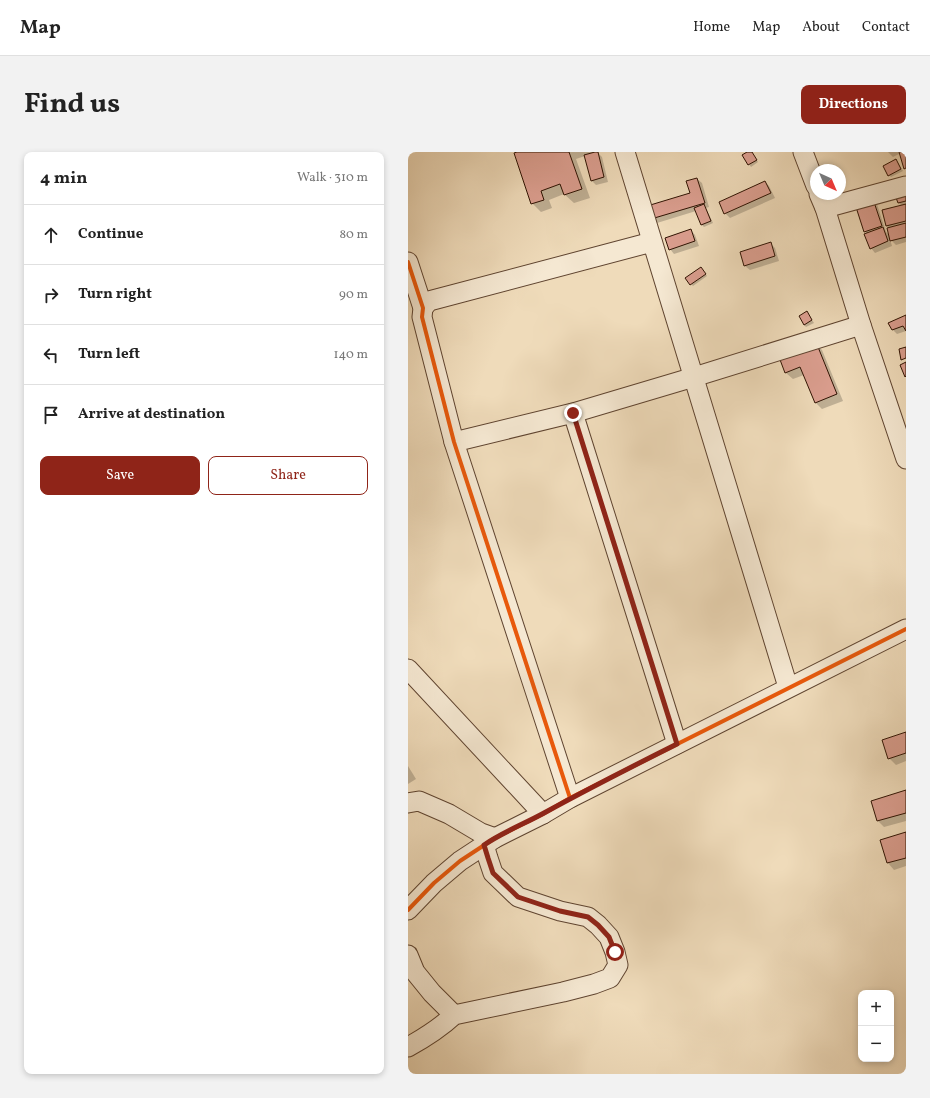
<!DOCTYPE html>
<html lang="en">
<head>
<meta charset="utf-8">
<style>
	body { margin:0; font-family:Vollkorn,serif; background:#f2f2f2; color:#222 }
	.controls { position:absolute; right:12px; bottom:12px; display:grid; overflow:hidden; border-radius:8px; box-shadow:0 2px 6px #0003 }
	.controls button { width:36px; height:36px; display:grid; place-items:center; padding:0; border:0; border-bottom:1px solid #e0e0e0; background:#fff; color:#222; font:20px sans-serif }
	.compass { position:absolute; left:402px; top:12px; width:36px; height:36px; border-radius:50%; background:#fff; box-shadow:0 2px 6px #0003; rotate:136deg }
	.stop { position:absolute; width:12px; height:12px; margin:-9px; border:3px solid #8f2418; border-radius:50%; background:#fff }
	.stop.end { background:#8f2418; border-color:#fff; box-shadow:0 1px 4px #0008 }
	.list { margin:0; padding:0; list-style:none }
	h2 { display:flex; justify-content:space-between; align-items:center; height:52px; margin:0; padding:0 16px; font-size:17px }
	h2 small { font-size:13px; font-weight:400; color:#767676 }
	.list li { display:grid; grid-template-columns:26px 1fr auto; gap:12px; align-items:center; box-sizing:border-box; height:60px; padding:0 16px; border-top:1px solid #e0e0e0 }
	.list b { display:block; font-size:15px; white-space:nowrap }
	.list em { font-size:13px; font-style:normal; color:#767676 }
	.actions { display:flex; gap:8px; padding:12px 16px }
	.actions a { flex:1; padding:9px 0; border:1px solid #8f2418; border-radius:8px; text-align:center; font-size:14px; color:#8f2418 }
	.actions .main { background:#8f2418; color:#fff }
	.icon { flex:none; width:22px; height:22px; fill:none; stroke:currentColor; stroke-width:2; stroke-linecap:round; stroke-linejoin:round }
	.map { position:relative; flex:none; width:498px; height:922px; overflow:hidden; border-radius:8px }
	header { display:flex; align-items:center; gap:24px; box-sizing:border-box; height:56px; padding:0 20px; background:#fff; border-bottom:1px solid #e0e0e0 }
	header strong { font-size:19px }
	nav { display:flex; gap:22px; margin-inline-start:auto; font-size:14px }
	.intro { display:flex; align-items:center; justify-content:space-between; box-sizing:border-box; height:96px; padding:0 24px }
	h1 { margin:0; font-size:28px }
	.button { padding:10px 18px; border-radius:8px; background:#8f2418; color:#fff; font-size:14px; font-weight:700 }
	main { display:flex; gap:24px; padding:0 24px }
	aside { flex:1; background:#fff; border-radius:8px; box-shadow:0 2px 6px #0003 }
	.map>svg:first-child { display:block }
	.shadow { fill:#0003 }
	.building { fill:#db9e8f; stroke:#2f1202 }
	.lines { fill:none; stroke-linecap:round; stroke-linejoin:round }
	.minor-casing { stroke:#5f4430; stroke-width:21 }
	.minor { stroke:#f5e8d2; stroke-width:19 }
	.cycleway-casing { stroke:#f5e8d2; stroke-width:6 }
	.cycleway { stroke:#e8590c; stroke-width:4 }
	.route { stroke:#8f2418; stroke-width:5 }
</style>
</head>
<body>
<header>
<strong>Map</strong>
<nav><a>Home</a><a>Map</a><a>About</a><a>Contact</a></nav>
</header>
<div class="intro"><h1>Find us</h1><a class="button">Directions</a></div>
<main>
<aside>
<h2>4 min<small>Walk · 310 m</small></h2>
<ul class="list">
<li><svg class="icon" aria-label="ahead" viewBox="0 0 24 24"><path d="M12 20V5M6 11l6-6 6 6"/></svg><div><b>Continue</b></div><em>80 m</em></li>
<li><svg class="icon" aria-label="right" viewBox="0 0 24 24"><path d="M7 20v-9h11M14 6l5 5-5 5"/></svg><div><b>Turn right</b></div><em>90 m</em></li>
<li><svg class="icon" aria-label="left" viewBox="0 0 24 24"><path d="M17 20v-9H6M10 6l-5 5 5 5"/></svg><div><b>Turn left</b></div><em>140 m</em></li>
<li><svg class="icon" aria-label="arrive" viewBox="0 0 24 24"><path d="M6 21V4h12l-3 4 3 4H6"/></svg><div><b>Arrive at destination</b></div></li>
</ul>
<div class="actions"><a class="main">Save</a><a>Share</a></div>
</aside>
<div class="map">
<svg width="498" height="922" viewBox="0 0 498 922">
	<rect width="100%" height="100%" fill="#efdbba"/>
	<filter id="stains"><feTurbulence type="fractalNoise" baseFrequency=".005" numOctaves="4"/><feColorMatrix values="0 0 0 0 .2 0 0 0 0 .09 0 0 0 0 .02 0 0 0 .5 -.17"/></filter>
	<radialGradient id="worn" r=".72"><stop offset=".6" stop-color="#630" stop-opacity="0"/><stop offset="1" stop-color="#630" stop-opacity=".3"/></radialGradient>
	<!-- shadow -->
	<g class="shadow">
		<polygon points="112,0 185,0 185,1 189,0 194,5 200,30 188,33 184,29 177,4 168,7 182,46 166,51 156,42 141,48 144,56 133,60 124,51"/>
		<polygon points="341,0 344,1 350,10 343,15 335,3"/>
		<polygon points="480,0 498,0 498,17 493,1 485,5"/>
		<polygon points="488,8 495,19 483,25 481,23"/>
		<polygon points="289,27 294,31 301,55 298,56 305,71 296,75 294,73 288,59 249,71 244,67 283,42"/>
		<polygon points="357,30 361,34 367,46 322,66 317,61"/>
		<polygon points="498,41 498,90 488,93 482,87 484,94 467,101 463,96 460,82 457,80 465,48 469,52 478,80 482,83 482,77 479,74 494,54 491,51"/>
		<polygon points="283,78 287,83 291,94 266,102 262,97"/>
		<polygon points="362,91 367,96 371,109 342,118 337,114 333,100"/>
		<polygon points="295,118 299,124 285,134 283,132"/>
		<polygon points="399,160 406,171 398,175 396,173"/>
		<polygon points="498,164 498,179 489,182 485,178 482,171"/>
		<polygon points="408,192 414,198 435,249 414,257 408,251 396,223 385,227 378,221 372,206"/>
		<polygon points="498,581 498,609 488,613 481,606"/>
		<polygon points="0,614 8,627 0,632"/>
		<polygon points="498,639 498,669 476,675 470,669"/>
		<polygon points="498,681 498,714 486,718 480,711 473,688"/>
	</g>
	<!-- building -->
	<g class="building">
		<polygon points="109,0 161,0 174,37 156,43 152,32 133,39 136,48 123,52 106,1"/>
		<polygon points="187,0 190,0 196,25 183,29 176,3"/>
		<polygon points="339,0 344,0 349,8 340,13 334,3"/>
		<polygon points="491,0 498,0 498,16 496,17"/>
		<polygon points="488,7 493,17 480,24 475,14"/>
		<polygon points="289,26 297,51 243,67 239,54 282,41 278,29"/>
		<polygon points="357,29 363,41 316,62 311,50"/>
		<polygon points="498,40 498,49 490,51 487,43"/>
		<polygon points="465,47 474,74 456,80 447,52"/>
		<polygon points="296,52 303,69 293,73 286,56"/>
		<polygon points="498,52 498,69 478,74 474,58"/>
		<polygon points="498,71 498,85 482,89 479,76"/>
		<polygon points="475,75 480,89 462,97 456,82"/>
		<polygon points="283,77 287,89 261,98 257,86"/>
		<polygon points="363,90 367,104 336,114 332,100"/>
		<polygon points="293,115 298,122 282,133 277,126"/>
		<polygon points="399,159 404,168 396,173 391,164"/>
		<polygon points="498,163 498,179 495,174 484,178 480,171"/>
		<polygon points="408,190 429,242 407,251 392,215 377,221 371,205"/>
		<polygon points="498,195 498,206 493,208 491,197"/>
		<polygon points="498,210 498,224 497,225 492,213"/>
		<polygon points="498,580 498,601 480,607 474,588"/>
		<polygon points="498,638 498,661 469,669 463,649"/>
		<polygon points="498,680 498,706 479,711 472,688"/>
	</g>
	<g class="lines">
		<!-- minor casing -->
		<g class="minor-casing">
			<g id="minor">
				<polyline points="217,0 380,535"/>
				<polyline points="395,0 408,34"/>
				<polyline points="411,42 417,56 453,173 498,307"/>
				<polyline points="417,56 498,34"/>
				<polyline points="0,110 15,156 14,165 46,290 162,646"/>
				<polyline points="15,156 21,149 244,90"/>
				<polyline points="165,261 269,592"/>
				<polyline points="46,290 165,261 286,225 453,173"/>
				<polyline points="0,517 135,662"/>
				<polyline points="0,651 11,649 41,662 73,681 87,686"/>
				<polyline points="0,758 26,731 52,709 87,686 135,662 162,646 498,477"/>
				<polyline points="0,803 7,820 24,841 46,863"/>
				<path d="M0,895c18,-10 31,-18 46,-32l109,-23 31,-8 16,-6 8,-13 -3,-13 -6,-15 -11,-12 -10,-8 -28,-6 -42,-14 -25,-24 -5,-15 -4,-13"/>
			</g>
		</g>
		<!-- minor -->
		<use href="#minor" class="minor"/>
		<!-- cycleway casing -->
		<g class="cycleway-casing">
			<g id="cycleway">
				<polyline points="0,110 15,156 14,165 46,290 162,646"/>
				<polyline points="0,758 26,731 52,709 87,686 135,662 162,646 498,477"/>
			</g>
		</g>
		<!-- cycleway -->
		<use href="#cycleway" class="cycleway"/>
	</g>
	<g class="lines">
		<!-- route -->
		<path class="route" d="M165,261l104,331c-44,22 -89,45 -133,69 -20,11 -41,19 -60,32l4,13 5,15 25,24 42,14 28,6 10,8 11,12 6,15"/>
	</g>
	<rect width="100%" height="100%" filter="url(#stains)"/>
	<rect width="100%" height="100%" fill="url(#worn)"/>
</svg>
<div class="controls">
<button>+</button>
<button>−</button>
</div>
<svg class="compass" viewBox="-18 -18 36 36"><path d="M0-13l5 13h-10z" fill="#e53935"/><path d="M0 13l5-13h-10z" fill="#767676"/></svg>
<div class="stop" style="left:207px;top:800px"></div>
<div class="stop end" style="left:165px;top:261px"></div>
</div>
</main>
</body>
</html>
